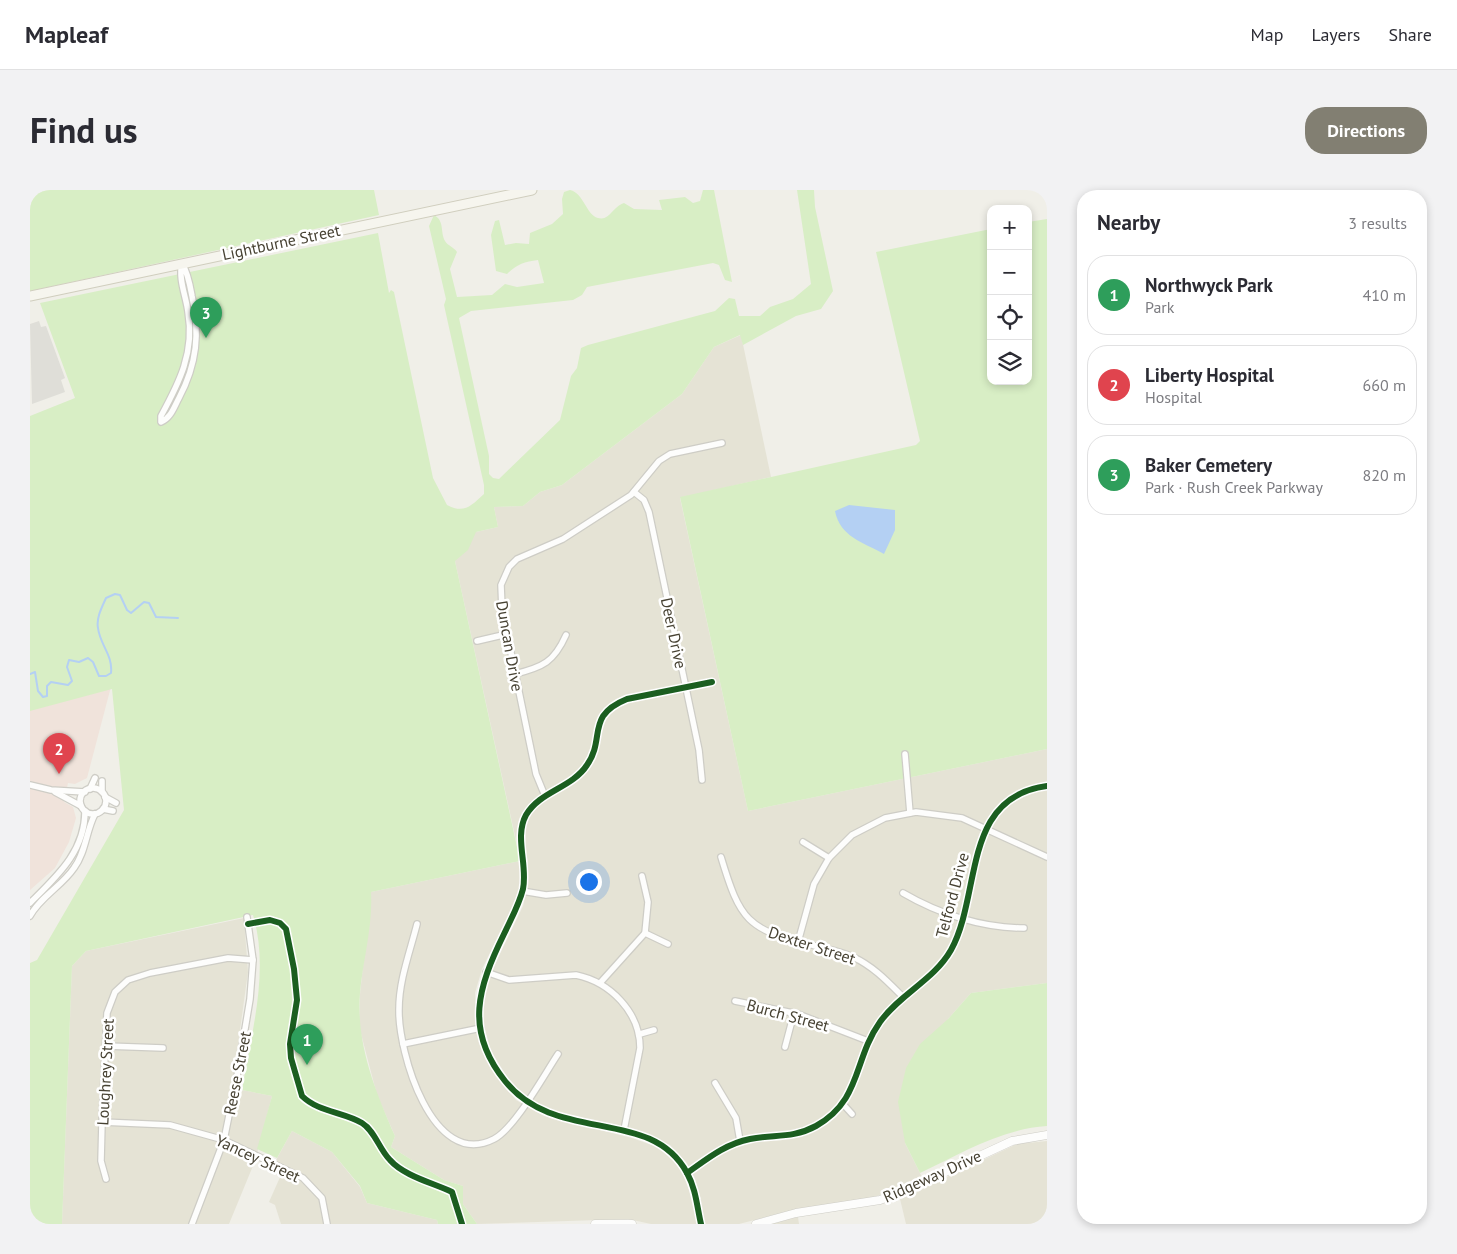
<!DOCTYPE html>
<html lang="en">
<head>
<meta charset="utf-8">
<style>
	body { margin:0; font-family:"PT Sans",sans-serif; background:#f2f2f3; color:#2b2b33 }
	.controls { position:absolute; right:15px; top:15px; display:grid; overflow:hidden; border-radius:10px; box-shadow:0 2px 8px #0003 }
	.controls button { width:45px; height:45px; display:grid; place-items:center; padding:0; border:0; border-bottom:1px solid #e1e1e2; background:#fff; color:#2b2b33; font:25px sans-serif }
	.you { position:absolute; left:558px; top:691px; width:18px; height:18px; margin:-12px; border:4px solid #fff; border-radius:50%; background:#1a73e8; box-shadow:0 0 0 8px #1a73e833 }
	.badge { display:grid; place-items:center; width:32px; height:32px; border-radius:50%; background:#827f72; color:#fff; font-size:16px; font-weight:700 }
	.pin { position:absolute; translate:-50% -41px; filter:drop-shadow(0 1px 2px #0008) }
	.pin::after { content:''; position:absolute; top:26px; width:18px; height:15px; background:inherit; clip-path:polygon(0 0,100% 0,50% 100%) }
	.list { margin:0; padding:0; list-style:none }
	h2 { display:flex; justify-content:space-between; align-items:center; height:65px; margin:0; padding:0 20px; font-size:21px }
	h2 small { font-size:16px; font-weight:400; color:#7c7c81 }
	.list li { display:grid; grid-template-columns:32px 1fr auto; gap:15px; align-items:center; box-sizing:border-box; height:80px; margin:0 10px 10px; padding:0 10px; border:1px solid #e1e1e2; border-radius:20px }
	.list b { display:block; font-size:19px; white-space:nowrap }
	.list p { margin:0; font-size:16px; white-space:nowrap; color:#7c7c81 }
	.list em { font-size:16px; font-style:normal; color:#7c7c81 }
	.icon { flex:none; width:28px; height:28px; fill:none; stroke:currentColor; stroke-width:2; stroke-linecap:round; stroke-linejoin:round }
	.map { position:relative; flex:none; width:1017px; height:1034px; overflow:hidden; border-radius:20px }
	header { display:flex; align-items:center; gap:30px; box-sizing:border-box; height:70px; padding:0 25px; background:#fff; border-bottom:1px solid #e1e1e2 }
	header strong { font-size:24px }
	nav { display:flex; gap:28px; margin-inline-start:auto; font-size:18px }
	.intro { display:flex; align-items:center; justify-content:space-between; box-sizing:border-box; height:120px; padding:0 30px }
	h1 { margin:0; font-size:35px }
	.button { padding:12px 22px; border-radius:20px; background:#827f72; color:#fff; font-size:18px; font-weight:700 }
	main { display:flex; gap:30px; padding:0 30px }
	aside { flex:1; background:#fff; border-radius:20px; box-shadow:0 2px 8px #0003 }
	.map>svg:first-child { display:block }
	.residential { fill:#e5e3d5 }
	.medical { fill:#f0e3db }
	.green { fill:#d8eec5 }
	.parking { fill:#dfded8 }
	.water { fill:#b4d0f3 }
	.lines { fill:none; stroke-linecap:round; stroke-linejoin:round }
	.stream { stroke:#b4d0f3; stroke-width:2 }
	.minor-casing { stroke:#cecdc6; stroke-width:8 }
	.tertiary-casing { stroke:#cecdc6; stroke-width:9 }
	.secondary-casing { stroke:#d0cebe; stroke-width:11 }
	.minor { stroke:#fdfdfc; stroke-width:5.5 }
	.tertiary { stroke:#fdfdfc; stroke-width:8 }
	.secondary { stroke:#f6f5ee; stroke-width:9 }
	.cycleway-casing { stroke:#fff; stroke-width:9 }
	.cycleway { stroke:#1b5e20; stroke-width:6 }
	.labels { text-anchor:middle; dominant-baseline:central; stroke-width:5; stroke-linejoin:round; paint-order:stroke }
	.street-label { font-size:16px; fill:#474233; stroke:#fff }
</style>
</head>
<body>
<header>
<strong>Mapleaf</strong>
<nav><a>Map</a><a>Layers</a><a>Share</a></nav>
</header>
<div class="intro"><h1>Find us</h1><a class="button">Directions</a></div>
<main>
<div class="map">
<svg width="1017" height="1034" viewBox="0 0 1017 1034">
	<rect width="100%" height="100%" fill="#f0efe8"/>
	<!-- residential -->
	<g class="residential">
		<polygon points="711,145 741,287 650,308 718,621 1017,559 1017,793 941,803 918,829 875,953 893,989 844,1007 766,1019 709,1034 621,1034 598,1029 447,1034 433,1014 433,996 414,990 361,957 365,946 347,905 329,836 330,804 341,702 490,671 490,698 486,710 452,779 445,803 447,843 461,879 486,910 514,926 602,948 630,958 638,964 651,979 663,1010 671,1009 664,987 656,972 640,955 605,940 540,926 516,918 490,902 479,890 461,861 453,832 455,795 493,716 498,694 498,673 497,668 490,669 420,348 468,337 464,317 493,316 510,302 532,295 652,204 684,157"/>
		<polygon points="214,728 218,782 202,898 242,906 225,971 199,1034 32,1034 42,776 56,761"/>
		<polygon points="262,941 302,962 330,997 337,1013 407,1030 408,1034 251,1034 245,1015 239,1012 255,976 245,972"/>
		<polygon points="1017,951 1017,1034 876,1034 870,1009 987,954"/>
		<polygon points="768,1027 769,1034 741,1034"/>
	</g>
	<!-- medical -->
	<polygon class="medical" points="88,470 57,588 45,594 38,593 34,612 43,617 46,628 39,652 25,678 0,700 0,492"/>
	<!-- green -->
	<g class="green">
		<polygon points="0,0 344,0 349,25 0,101"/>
		<path d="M540,0c14,3 16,25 28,28 12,3 14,-11 26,-15l10,6 28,1 -3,-10 26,-3 8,6 7,-2 3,-11h11l18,92 -7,-2 -6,-15 -6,-2 -126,24 -5,8 -9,5 -102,11 -12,7 30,138v18l4,4 6,1 61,-59 11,-44 6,-8 4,-20 7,-3 127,-34 14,-13 6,1 4,17h21l10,-9 23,-8 18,-15 -14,-94h17l1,17 18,84 -12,18 -25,7 -53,29 -3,-10 -26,12 -32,47 -120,91 -22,7 -17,14 -29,1 4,20 -22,5 -8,18 -13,11 65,300 -149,31c2,34 -8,67 -11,101 -4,51 15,97 35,143l-4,11 53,33 19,6v18l14,20h-39l-1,-4 -70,-17 -7,-17 -28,-34 -40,-21 -15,27 -20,-9 15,-53 -30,-6c9,-57 28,-118 11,-175l-167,36 -14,15 -10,258h-32v-261l7,-3 87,-150 -12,-121 -82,22v-295l45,-18 -35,-95 338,-70 11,60 2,-3 3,2 39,186 14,27c17,9 24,1 37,-11v-9l-40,-180 2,-6 -17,-73 5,-11c11,6 6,17 11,26 3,5 9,6 12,11l-7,17 7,28 35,-2 13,-11 12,3 27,-4 -6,-23c-14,2 -21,4 -31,14l-11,-3 -5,-36 4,-14 4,-1 6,25 11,-2 13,1 1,-11 22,-9 11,-10 -1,-15 2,-7z"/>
		<polygon points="1017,29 1017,559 718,621 650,307 886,255 890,251 846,62 961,39 961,191 998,191 998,32"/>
		<path d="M1017,793v143c-46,3 -87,28 -127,47l-15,-30 -7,-41 8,-34 14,-24 28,-25 23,-26z"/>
	</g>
	<!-- parking -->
	<polygon class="parking" points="9,131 11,137 16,136 35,188 31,190 35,202 2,214 0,134"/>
	<!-- water -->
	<path class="water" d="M819,315l46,5v20l-11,24c-21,-12 -44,-17 -49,-43z"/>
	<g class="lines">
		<!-- stream -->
		<path class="stream" d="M0,484l5,-2 3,19 5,6 4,-1v-10l4,-4 17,3 4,-4 -5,-14 2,-7 10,2 9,-4 5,4 6,14h7l5,-3c2,-18 -11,-28 -13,-45 -2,-10 4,-21 8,-30l9,-4 5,1 7,15 4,3 13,-11 5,1 7,14 22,1"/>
		<!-- minor casing -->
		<g class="minor-casing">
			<g id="minor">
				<path d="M152,73c6,10 8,22 10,33 8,37 5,68 -13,102 -5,9 -8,20 -18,24v-6c18,-33 34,-64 27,-104 -2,-16 -10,-33 -6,-49z"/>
				<polyline points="604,302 614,310 619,322 669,560 672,590"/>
				<polyline points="447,451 477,444"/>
				<path d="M485,484c28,-7 39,-12 51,-39"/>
				<polyline points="875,564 880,623"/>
				<polyline points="0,595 21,600 55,602"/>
				<circle cx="63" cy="611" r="13"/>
				<polyline points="60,599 65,588"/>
				<polyline points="25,602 51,616"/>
				<polyline points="72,602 72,591"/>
				<polyline points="515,606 506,584 472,419 471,395 479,377 487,369 533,349 601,305 629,271 640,264 692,253"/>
				<polyline points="75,607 86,613"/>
				<polyline points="73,619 83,621"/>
				<polyline points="773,652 799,668"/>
				<path d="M691,667c19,63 26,73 91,88 14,4 28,6 41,12 20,9 35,25 50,40"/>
				<polyline points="492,701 516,705 537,703"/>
				<path d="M873,703c36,21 79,35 121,35"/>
				<path d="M0,713c26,-26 55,-51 55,-92"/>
				<path d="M0,726c10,-19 32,-30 44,-48 12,-16 12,-37 21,-54"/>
				<path d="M387,734c-7,28 -18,56 -18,85 -1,42 33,162 95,130 21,-11 50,-64 64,-85"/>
				<polyline points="615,743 638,754"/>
				<polyline points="768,752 784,694 799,668 822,645 855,628 886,622 932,628 1017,667"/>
				<path d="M456,782l23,8 67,-5c34,7 64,37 64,73l-16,82"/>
				<polyline points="570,793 615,743 618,712 612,686"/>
				<polyline points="705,811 768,824 838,851"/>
				<polyline points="610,844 624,840"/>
				<polyline points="373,854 451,838"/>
				<polyline points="76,856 133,858"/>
				<polyline points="755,857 764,823"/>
				<polyline points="685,893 706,928 710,951"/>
				<polyline points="812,913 822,924"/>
				<polyline points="72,932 140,935 194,950 273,988 292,1008 297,1034"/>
				<path d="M657,983c20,-14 38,-29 63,-34 24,-5 42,0 66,-13 46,-26 37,-66 64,-104 20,-28 54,-42 71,-72 31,-56 10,-153 96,-164"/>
				<polyline points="76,989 71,971 72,932 77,823 85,802 98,790 120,783 198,768 223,770"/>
				<polyline points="162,1034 194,950 208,881 220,809 223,770 217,727"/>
				<path d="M671,1034c-4,-17 -5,-35 -14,-51 -36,-67 -131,-28 -182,-92 -41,-51 -27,-94 -1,-147 7,-15 15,-29 19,-45 5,-24 -9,-52 3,-74 14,-24 46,-27 61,-50 19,-27 -2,-49 40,-66l85,-17"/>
			</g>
		</g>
		<!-- tertiary casing -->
		<g class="tertiary-casing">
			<g id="tertiary">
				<polyline points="565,1034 602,1034"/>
				<polyline points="726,1034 766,1023 850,1010 874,1001 982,951 1017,945"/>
			</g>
		</g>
		<!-- secondary casing -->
		<g class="secondary-casing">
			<polyline id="secondary" points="0,106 502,0"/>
		</g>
		<!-- minor -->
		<use href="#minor" class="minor"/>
		<!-- tertiary -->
		<use href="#tertiary" class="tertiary"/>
		<!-- secondary -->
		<use href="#secondary" class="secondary"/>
		<!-- cycleway casing -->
		<g class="cycleway-casing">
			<g id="cycleway">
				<path d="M218,734l22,-4 10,3 6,6 8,40 3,31 -7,44 1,14 11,38c16,16 42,16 60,27 13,8 17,26 28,37 14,16 43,23 62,32l10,32"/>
				<path d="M657,983c20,-14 38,-29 63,-34 24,-5 42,0 66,-13 46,-26 37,-66 64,-104 20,-28 54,-42 71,-72 31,-56 10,-153 96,-164"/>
				<path d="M671,1034c-4,-17 -5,-35 -14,-51 -36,-67 -131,-28 -182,-92 -41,-51 -27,-94 -1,-147 7,-15 15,-29 19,-45 5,-24 -9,-52 3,-74 14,-24 46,-27 61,-50 19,-27 -2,-49 40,-66l85,-17"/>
			</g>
		</g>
		<!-- cycleway -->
		<use href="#cycleway" class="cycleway"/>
	</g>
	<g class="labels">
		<!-- street labels -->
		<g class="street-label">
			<text transform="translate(251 52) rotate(-12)">Lightburne Street</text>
			<text transform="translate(644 443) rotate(78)">Deer Drive</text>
			<text transform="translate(480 456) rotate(80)">Duncan Drive</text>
			<text transform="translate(922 705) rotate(-75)">Telford Drive</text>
			<text transform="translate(782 755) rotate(18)">Dexter Street</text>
			<text transform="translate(758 825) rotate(15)">Burch Street</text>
			<text transform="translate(75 882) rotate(-87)">Loughrey Street</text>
			<text transform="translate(207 883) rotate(-79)">Reese Street</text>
			<text transform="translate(228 968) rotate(25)">Yancey Street</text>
			<text transform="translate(902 986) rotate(-24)">Ridgeway Drive</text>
		</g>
	</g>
</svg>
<div class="controls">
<button>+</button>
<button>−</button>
<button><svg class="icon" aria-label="locate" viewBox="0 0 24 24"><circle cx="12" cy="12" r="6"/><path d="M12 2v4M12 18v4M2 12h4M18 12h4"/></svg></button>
<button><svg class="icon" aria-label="layers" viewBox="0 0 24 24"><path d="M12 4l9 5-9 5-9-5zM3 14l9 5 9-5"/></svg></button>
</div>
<div class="you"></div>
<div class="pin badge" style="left:277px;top:875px;background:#2e9e5b">1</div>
<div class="pin badge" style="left:29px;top:584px;background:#e0444e">2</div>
<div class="pin badge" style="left:176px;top:148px;background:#2e9e5b">3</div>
</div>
<aside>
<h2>Nearby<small>3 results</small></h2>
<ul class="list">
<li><span class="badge" style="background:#2e9e5b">1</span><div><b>Northwyck Park</b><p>Park</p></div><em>410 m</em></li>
<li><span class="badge" style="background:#e0444e">2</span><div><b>Liberty Hospital</b><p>Hospital</p></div><em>660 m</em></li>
<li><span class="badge" style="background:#2e9e5b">3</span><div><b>Baker Cemetery</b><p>Park · Rush Creek Parkway</p></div><em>820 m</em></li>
</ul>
</aside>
</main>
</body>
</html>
